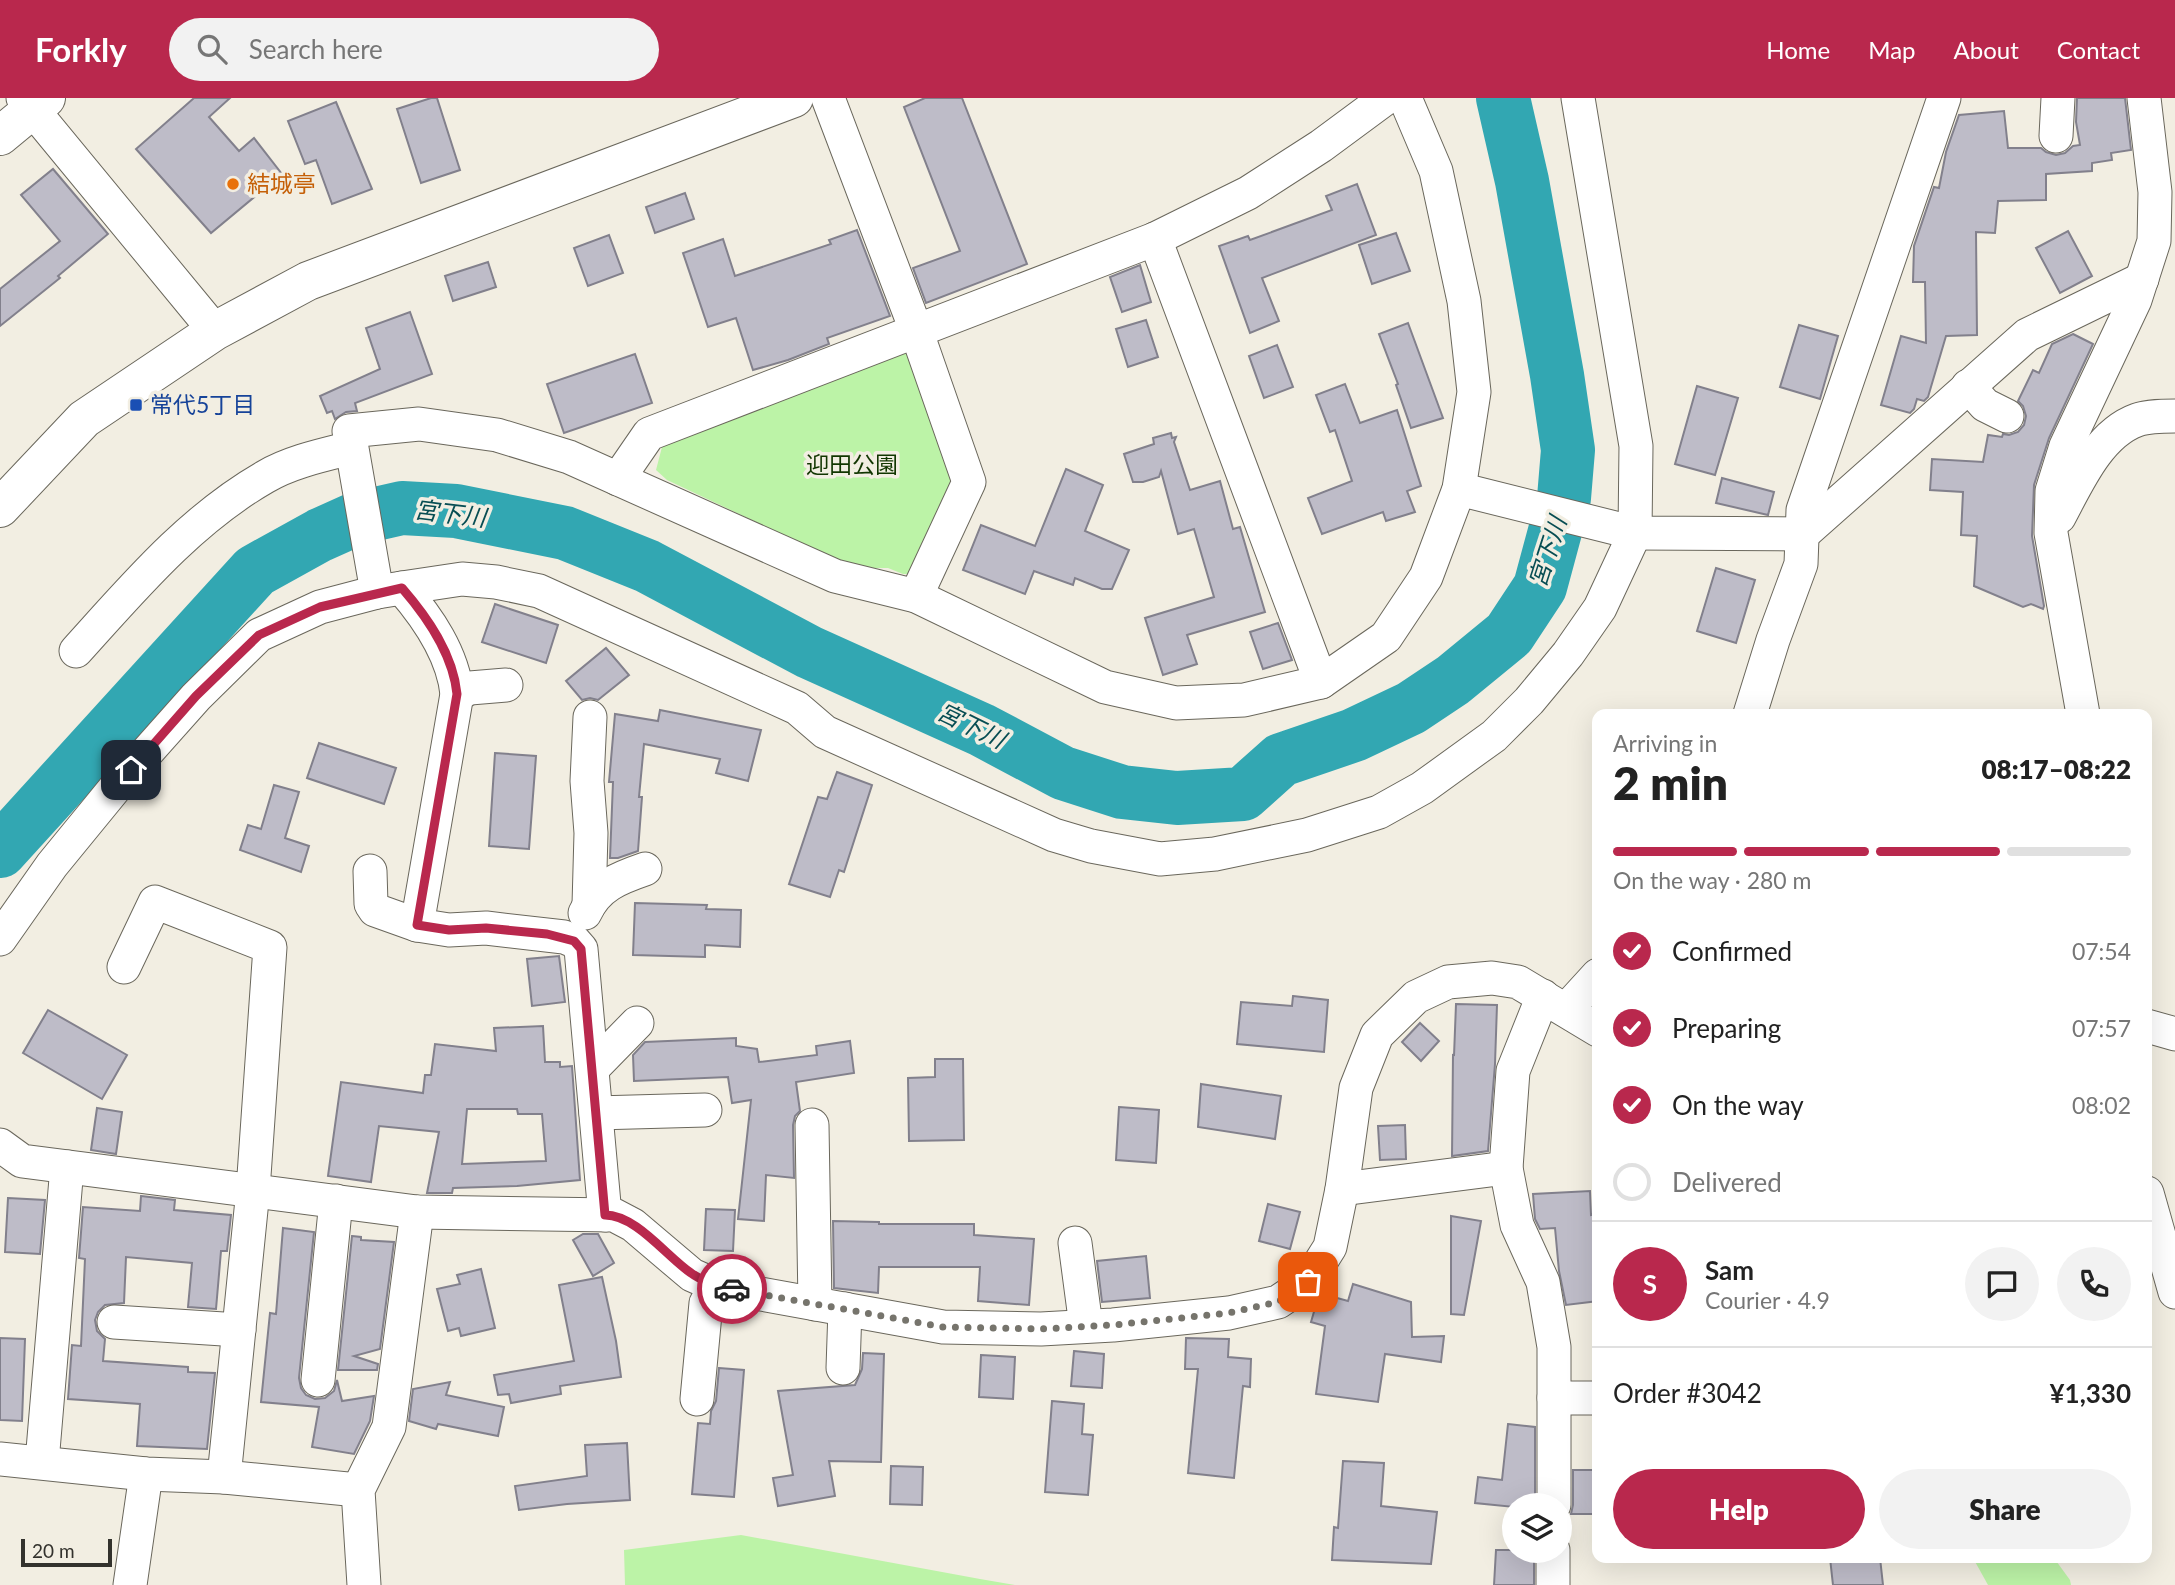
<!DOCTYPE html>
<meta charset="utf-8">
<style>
body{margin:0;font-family:Lato,"Noto Sans JP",sans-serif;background:#f2f2f2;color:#222;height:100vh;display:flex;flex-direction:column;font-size:26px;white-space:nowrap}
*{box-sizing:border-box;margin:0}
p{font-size:23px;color:#767676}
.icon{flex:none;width:38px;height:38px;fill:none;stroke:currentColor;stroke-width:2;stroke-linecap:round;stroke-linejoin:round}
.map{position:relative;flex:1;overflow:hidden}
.details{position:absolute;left:1592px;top:611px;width:560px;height:854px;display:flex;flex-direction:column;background:#fff;border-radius:14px;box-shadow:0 7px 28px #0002}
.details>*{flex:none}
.buttons{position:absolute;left:1502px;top:1395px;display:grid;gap:14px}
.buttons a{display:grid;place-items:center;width:70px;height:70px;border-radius:50%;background:#fff;box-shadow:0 7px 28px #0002;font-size:35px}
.scale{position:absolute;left:21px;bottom:18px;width:91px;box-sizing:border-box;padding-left:7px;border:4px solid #33322d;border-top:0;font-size:19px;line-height:24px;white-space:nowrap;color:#33322d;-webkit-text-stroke:5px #f2eee2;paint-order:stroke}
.pin{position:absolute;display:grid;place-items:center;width:60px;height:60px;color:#fff;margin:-30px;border-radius:14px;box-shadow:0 4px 10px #0006}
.courier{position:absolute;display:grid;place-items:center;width:70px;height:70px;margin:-35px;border:5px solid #b9284d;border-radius:50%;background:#fff;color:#222;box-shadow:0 2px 9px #0007}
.headline em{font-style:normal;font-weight:800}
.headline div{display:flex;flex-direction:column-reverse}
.headline{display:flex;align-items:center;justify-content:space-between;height:119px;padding:0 21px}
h1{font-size:46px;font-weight:800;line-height:52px}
.bar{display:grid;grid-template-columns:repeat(4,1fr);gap:10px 7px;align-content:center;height:84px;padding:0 21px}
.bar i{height:9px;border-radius:5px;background:#e0e0e0}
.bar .selected{background:#b9284d}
.bar p{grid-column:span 4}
.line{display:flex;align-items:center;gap:18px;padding:0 21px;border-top:2px solid #e0e0e0}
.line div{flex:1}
.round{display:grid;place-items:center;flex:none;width:74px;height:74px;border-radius:37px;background:#f2f2f2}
ol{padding:0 21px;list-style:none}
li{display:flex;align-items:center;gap:21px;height:77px}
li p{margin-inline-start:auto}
li .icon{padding:7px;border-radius:50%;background:#b9284d;color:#fff;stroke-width:4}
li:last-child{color:#767676}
li i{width:38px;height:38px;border:4px solid #e0e0e0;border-radius:50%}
.cta{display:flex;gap:14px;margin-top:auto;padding:14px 21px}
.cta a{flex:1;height:80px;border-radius:42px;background:#b9284d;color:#fff;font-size:28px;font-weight:800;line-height:80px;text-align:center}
.cta a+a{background:#f2f2f2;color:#222}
header{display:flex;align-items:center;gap:42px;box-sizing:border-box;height:98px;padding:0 35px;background:#b9284d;color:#fff}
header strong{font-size:33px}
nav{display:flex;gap:38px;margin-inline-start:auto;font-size:24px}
.search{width:490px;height:63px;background:#f2f2f2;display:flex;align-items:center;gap:18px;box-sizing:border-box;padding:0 24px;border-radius:38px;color:#767676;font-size:26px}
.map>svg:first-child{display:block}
.green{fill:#bcf3a7}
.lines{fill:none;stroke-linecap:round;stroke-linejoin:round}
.river{stroke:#32a7b2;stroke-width:54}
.building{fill:#bebcc8;stroke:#82808c;stroke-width:2;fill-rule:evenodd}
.street-casing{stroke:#6a675c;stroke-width:35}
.secondary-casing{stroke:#6a675c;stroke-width:40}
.street{stroke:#fff;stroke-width:33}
.secondary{stroke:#fff;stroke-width:38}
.done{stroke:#76746c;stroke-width:7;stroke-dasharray:0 12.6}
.route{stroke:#b9284d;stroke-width:9}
.food-dot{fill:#e8710a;stroke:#f2eee2;stroke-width:2.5}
.transit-dot{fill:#1a4fb4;stroke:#f2eee2;stroke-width:2.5}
.labels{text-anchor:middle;stroke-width:7;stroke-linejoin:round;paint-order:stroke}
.food-label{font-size:23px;fill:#c56008;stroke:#f2eee2;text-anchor:start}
.transit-label{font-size:23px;fill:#164399;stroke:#f2eee2;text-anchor:start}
.park-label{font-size:23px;fill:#113600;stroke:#f2eee2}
.water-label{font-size:24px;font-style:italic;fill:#074d53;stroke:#f2eee2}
</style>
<header>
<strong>Forkly</strong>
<div class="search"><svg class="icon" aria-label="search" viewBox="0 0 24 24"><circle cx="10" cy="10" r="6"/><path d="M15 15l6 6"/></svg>Search here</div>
<nav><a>Home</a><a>Map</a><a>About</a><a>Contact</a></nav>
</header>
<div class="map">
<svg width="2175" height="1487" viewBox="0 0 2175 1487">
<rect width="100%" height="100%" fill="#f2eee2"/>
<!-- green -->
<g class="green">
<path d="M896,250l13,5 47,125 -45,96h-8l-15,-6h-15l-32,-6 -174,-82 -11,-10 6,-23z"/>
<path d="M741,1437l239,44 35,6h-390l-1,-35z"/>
<path d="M1973,1460h81l16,22 1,5h-83z"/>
</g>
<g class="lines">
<!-- river -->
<path class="river" d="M0,753l255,-280 65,-36 38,-17 44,-10 54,3 109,22 82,33 162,86 173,78 81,43 59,19 55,6 66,-4 38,-34 73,-25 57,-27 42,-28 56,-46 31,-47 24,-89 4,-48 -11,-75 -35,-194 -19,-83"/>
</g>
<!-- building -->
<g class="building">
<path d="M194,0h36l-21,19 30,34 15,-13 28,36 -71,59 -75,-84z"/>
<path d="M431,0h6l23,72 -39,13 -24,-74z"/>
<path d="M925,0h37l65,166 -101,39 -13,-35 47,-17 -56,-144z"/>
<path d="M2077,0h48l6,52 -20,3 1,7 -20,3v8l-46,3v26l-48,1 -3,32 -19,-1 1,103 -31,1 -18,61 -4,4 -7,-2 -3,10 -4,4 -29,-8 20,-69 25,7 -1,-61h-12l1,-36 20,-59 5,1 7,-36 13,-37 45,-4 4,37h33l5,4 10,3 9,-2 8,-7 7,-1 -4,-23z"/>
<path d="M336,4l36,87 -40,15 -16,-44 -11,4 -17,-43z"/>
<path d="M53,71l55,65 -50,42 2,2 -60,48v-37l60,-48 -39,-46z"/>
<path d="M1357,86l19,51 -114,43 17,43 -29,12 -31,-87 29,-10 2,4 82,-30 -6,-14z"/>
<path d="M685,95l9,26 -39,14 -9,-26z"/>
<path d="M857,132l33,86 -63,22 2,6 -41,16 -35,10 -17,-52 -28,9 -25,-74 40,-14 12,37 96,-32 -2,-4z"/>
<path d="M2068,133l24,45 -32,17 -24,-45z"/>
<path d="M1396,135l14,38 -38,13 -13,-39z"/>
<path d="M609,137l14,38 -35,13 -14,-38z"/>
<path d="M488,164l8,25 -43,14 -8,-25z"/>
<path d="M1140,167l11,37 -29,10 -12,-35z"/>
<path d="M410,214l22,62 -77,29 2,8 -11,1 -11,7 -3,-8 -5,2 -7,-17 60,-27 -14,-41z"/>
<path d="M1146,222l12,37 -30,10 -12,-38z"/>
<path d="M1408,225l35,95 -32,10 -15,-43 2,-1 -19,-50z"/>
<path d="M1799,227l39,11 -18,63 -40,-12z"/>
<path d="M2073,236l20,10 -44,94 -15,47 -2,51 12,70 -1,3 -12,-5 -8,3 -49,-21 3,-50 -16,-1 2,-43 -33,-2 2,-31 51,3 5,-27 14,2 1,-3 6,1 9,-3 6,-7 2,-9 -3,-10 -5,-5 15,-31 6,3 13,-29z"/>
<path d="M1277,247l16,42 -29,11 -15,-42z"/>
<path d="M635,256l17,49 -88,30 -17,-49z"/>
<path d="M1345,286l15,39 37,-13 24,76 -14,5 8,21 -29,9 -3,-9 -61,22 -14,-36 44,-17 -17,-51 -5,2 -14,-37z"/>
<path d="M1697,288l41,12 -23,77 -40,-11z"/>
<path d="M1171,335l1,5 4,-1 -2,5 16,48 30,-9 13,48 7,-2 25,85 -78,23 10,29 -34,11 -18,-57 69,-21 -20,-68 -16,5 -17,-63 -2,6 -16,5h-10l-9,-28 30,-10 -1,-6z"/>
<path d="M1066,371l37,16 -18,46 44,19 -17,39h-10l-27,-11 -2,7 -39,-14 -9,23 -62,-24 18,-45 54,21z"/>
<path d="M1722,380l52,14 -6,23 -52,-12z"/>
<path d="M1716,470l39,12 -19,63 -39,-12z"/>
<path d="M495,506l63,21 -12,38 -64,-21z"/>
<path d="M1278,525l14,37 -29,9 -13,-37z"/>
<path d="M606,550l23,27 -31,25 -8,-2 -8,2 -16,-19z"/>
<path d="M660,612l101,20 -13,51 -32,-8 4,-14 -76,-15 -5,53h3l-4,54 -20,7h-8l3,-76h-4l6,-68 43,7z"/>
<path d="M319,645l77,25 -12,36 -77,-26z"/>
<path d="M495,655l41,3 -7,93 -40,-3z"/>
<path d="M837,674l35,13 -28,87 -5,-2 -9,27 -41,-13 29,-87 9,2z"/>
<path d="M274,687l25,7 -14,46 24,8 -8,26 -61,-22 8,-25 13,4z"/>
<path d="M635,805l72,2 -1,4 35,1 -1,37 -35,-2v12l-72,-2z"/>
<path d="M559,858l6,46 -33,4 -5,-47z"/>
<path d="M1293,898l35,4 -4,52 -87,-8 4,-42 51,4z"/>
<path d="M1456,906l41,1 -2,59 -7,87 -36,5 1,-102 1,2z"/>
<path d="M48,912l79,45 -25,44 -79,-46z"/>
<path d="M1420,925l19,18 -18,20 -19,-19z"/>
<path d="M543,928l2,36h15v5l12,-1 8,114 -63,6 -64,2 -1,5h-25l12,-61 -60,-6 -8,56 -43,-6 13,-94 82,11 2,-18h6l4,-31 61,7 -2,-23zM467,1011h50l1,5h24l4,47 -84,3z"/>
<path d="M736,940v8l21,3 2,13 58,-7 -1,-9 34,-5 4,32 -58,9 4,29 -5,5 -2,9 1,53 -28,-3 -2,46 -26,-2 13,-119 -19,3 -4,-26 -94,4 -1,-26 12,-13z"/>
<path d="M935,961h28l1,81 -55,1 -1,-63 27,-1z"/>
<path d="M1201,986l80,12 -6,43 -77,-12z"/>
<path d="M1119,1009l40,3 -3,53 -40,-3z"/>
<path d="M97,1010l25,4 -6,42 -25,-4z"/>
<path d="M1405,1027l1,34 -26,1 -2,-34z"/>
<path d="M1590,1093l1,24 7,-1v87l-32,4 -7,-34 -4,-43 -15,1 -5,-10 -2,-25z"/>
<path d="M141,1098l34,4 -1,10 57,5 -4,36h-6l-5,58 -28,-2 4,-44 -66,-6 -2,46 -19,2 -7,7 -3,8 2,11 8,8 -2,22 85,6v5l27,1 -8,76 -70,-3 3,-42 -72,-5 4,-54 9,1 4,-87 -6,-1 4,-51 57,4z"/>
<path d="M8,1100l37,2 -5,54 -35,-2z"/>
<path d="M1268,1106l32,8 -10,37 -31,-8z"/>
<path d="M706,1111l29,1 -2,41 -29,-1z"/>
<path d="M1451,1118l30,5 -17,94 -13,-1z"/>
<path d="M833,1123l46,1v2h95v11l60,4 -5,66 -51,-4 2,-34h-101l-1,26 -44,-5z"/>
<path d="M283,1130l31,4 -15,146 2,10 5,7 9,4 10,-1 9,-7 3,-11 5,21 32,-5 -4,25 -16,33 -42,-7 7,-40 -58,-5 9,-89 6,1z"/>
<path d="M583,1136h15l16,29 -21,13 -20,-36z"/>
<path d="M352,1138l9,1v3l33,2 -14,107 -26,7 24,8 -1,6h-39z"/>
<path d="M1146,1158l4,42 -48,4 -5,-41z"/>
<path d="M481,1171l14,59 -34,8 -2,-8 -11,3 -11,-42 23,-5 -3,-9z"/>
<path d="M602,1179l14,64 5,36 -61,9 1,8 -50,9 -2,-9 -11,1 -4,-20 80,-14 -15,-76z"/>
<path d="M1353,1186l58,18 1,35 32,-1 -3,26 -56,-8 -7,48 -62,-8 9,-68 -14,-4 7,-24 5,-4 25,7z"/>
<path d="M0,1240l25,1 -3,82 -22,-1z"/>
<path d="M1186,1240l43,1 -1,18 23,2 -1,28 -7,-1 -9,92 -46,-5 10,-104h-13z"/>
<path d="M1074,1253l30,3 -2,34 -31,-2z"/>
<path d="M863,1255l21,1 -3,108 -52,-1 6,35 -57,10 -5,-28 20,-3 -15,-84 77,-6 7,-16z"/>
<path d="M981,1257l34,2 -2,42 -34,-2z"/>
<path d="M719,1270l25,2 -10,127 -42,-3 6,-71 12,1 1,-13 5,-10z"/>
<path d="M450,1284l-4,13 58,12 -6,29 -60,-12 -2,5 -27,-8 4,-32z"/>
<path d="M1052,1303l32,3 -2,30 11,1 -5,60 -43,-3z"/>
<path d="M1508,1326l27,3v78h-21v2l-39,-4 3,-26 24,3z"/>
<path d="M627,1345l3,57 -63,4 -48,6 -4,-24 72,-10 -2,-31z"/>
<path d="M1343,1363l41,2 -3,43 56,6 -6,52 -99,-4 2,-33 4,1z"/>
<path d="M891,1368l32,1 -1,38 -32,-1z"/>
<path d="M1573,1372h25v44h-27l2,-9z"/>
<path d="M1496,1452h38v35h-40z"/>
<path d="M1830,1460h50l3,27h-50z"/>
</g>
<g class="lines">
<defs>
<g id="street">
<path d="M23,0l192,233"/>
<path d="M828,0l88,232 53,152 -53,114"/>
<path d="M2056,38l2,-38"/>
<path d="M1155,141l166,443"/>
<path d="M1968,288l17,19 22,11"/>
<path d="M618,381l31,-45 506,-195 93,-46 73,-47 65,-48"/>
<path d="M1459,391l176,44 168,1 224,-199 115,-56"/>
<path d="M2059,419c18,-33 39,-83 78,-97 11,-4 26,-4 38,-4"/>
<path d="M402,490c26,30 51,66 55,106l-40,231"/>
<path d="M377,494l-28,-161 70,-7 78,11 72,22 266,119 81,20 189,91 71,16 68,-3 77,-18 65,-45 40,-60 33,-88 15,-97 -10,-91 -28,-130 -31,-73"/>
<path d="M76,553c57,-63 114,-131 189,-174 25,-15 58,-22 86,-29"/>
<path d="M457,596l13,-6 36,-3"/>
<path d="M1750,616l23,-74 28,-76 2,-54 141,-412"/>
<path d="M2083,616l-32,-181 1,-42 14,-45 69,-146 19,-59 1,-49 -11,-94"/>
<path d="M370,773l1,33 4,6 42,15 32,5 37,-2 78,9 10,4 7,8 24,266"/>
<path d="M589,807l2,-72 -4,-52 3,-64"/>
<path d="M585,815c12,-27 34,-35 60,-44"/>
<path d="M0,841l52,-74 63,-77 81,-91 63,-62 61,-28 57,-15 25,-4 60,-9 34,3 43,9 258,117 28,24 229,103 37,11 69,13 55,-5 92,-19 72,-23 43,-24 72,-52 35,-35 39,-47 32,-46 35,-75 1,-87 -58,-348"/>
<path d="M124,869l31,-65 115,45 -17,243 -29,287"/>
<path d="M1543,898l-30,75 -7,97 11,57 26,57 11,65v158"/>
<path d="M1566,912l32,-35"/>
<path d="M2147,928l28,8"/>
<path d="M593,970l44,-45"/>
<path d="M596,1015l109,-3"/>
<path d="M812,1027l3,179"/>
<path d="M0,1047l22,16 395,51 197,3 19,10 59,50 25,11 226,41 98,2 72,-4 116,-12 49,-11 30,-20 22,-35 12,-58 14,-101 21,-53 39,-38 32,-15 44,-4 26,4 80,48"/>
<path d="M1342,1091l164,-21"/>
<path d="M2147,1095l28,99"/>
<path d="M1075,1145l11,83"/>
<path d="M114,1224l125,8"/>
<path d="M843,1270l2,-59"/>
<path d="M318,1282l18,-179"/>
<path d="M1554,1300h44"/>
<path d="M697,1301l9,-96 11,-17"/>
<path d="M0,1361l146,15 78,3 134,13"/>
<path d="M42,1364l25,-295"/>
<path d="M130,1487l16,-111"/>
<path d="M364,1487l-6,-95 31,-63 28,-215"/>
<path d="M1553,1487v-35"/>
</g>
<g id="secondary">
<path d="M0,38l46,-38"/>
<path d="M0,410l84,-89 131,-88 93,-50 486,-183"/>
</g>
</defs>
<!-- street casing -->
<use href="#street" class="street-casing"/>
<!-- secondary casing -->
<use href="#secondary" class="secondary-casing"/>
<!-- street -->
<use href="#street" class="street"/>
<!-- secondary -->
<use href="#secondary" class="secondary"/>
</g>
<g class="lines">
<!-- done -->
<path class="done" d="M732,1191l211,38 98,2 72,-4 116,-12 49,-11 30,-20"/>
<!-- route -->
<path class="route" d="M131,672l65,-74 63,-61 61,-28 82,-19c26,30 51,66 55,106l-40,231 32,5 37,-2 61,6 27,7 7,8 24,266c31,0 61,41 86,58 12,9 27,13 41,16"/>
</g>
<!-- markers -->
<circle class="food-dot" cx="233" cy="86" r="7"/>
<rect class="transit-dot" x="129" y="300" width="14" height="14" rx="3.5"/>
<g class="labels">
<!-- food labels -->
<g class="food-label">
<text x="247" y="94">結城亭</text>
</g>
<!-- transit labels -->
<g class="transit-label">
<text x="150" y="315">常代5丁目</text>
</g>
<!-- park labels -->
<g class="park-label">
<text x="852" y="375">迎田公園</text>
</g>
<!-- water labels -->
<g class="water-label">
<text transform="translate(450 416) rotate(7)" y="8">宮下川</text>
<text transform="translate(1548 454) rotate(-72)" y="8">宮下川</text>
<text transform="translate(971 628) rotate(26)" y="8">宮下川</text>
</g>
</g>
</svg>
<div class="buttons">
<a><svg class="icon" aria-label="layers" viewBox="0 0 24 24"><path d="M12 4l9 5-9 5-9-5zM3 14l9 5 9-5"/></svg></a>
</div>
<div class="scale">20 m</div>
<div class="pin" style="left:1308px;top:1184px;background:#ea580c"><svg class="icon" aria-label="bag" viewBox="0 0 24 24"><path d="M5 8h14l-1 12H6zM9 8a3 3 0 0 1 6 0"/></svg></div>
<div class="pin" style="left:131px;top:672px;background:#1f2937"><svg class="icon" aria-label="home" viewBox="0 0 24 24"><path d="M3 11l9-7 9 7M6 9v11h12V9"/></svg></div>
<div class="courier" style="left:732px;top:1191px"><svg class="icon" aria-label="car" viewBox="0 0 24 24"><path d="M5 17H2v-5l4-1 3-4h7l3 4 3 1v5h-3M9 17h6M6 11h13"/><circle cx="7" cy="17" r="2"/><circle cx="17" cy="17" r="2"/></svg></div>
<section class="details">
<div class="headline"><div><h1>2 min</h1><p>Arriving in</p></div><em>08:17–08:22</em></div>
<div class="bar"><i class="selected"></i><i class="selected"></i><i class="selected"></i><i></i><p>On the way · 280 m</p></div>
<ol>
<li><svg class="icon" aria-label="check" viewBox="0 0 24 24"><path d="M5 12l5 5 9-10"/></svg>Confirmed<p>07:54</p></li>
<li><svg class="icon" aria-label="check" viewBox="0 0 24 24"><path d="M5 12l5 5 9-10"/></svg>Preparing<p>07:57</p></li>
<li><svg class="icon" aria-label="check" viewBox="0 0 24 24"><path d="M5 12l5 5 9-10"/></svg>On the way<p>08:02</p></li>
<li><i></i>Delivered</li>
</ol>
<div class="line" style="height:126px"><b class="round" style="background:#b9284d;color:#fff">S</b><div><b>Sam</b><p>Courier · 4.9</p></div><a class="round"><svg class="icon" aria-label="chat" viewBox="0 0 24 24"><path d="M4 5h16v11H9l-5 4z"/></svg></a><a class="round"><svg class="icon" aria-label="phone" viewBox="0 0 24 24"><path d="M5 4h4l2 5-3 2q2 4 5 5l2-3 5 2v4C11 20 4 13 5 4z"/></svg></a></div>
<div class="line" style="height:91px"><div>Order #3042</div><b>¥1,330</b></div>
<div class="cta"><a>Help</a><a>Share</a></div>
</section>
</div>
